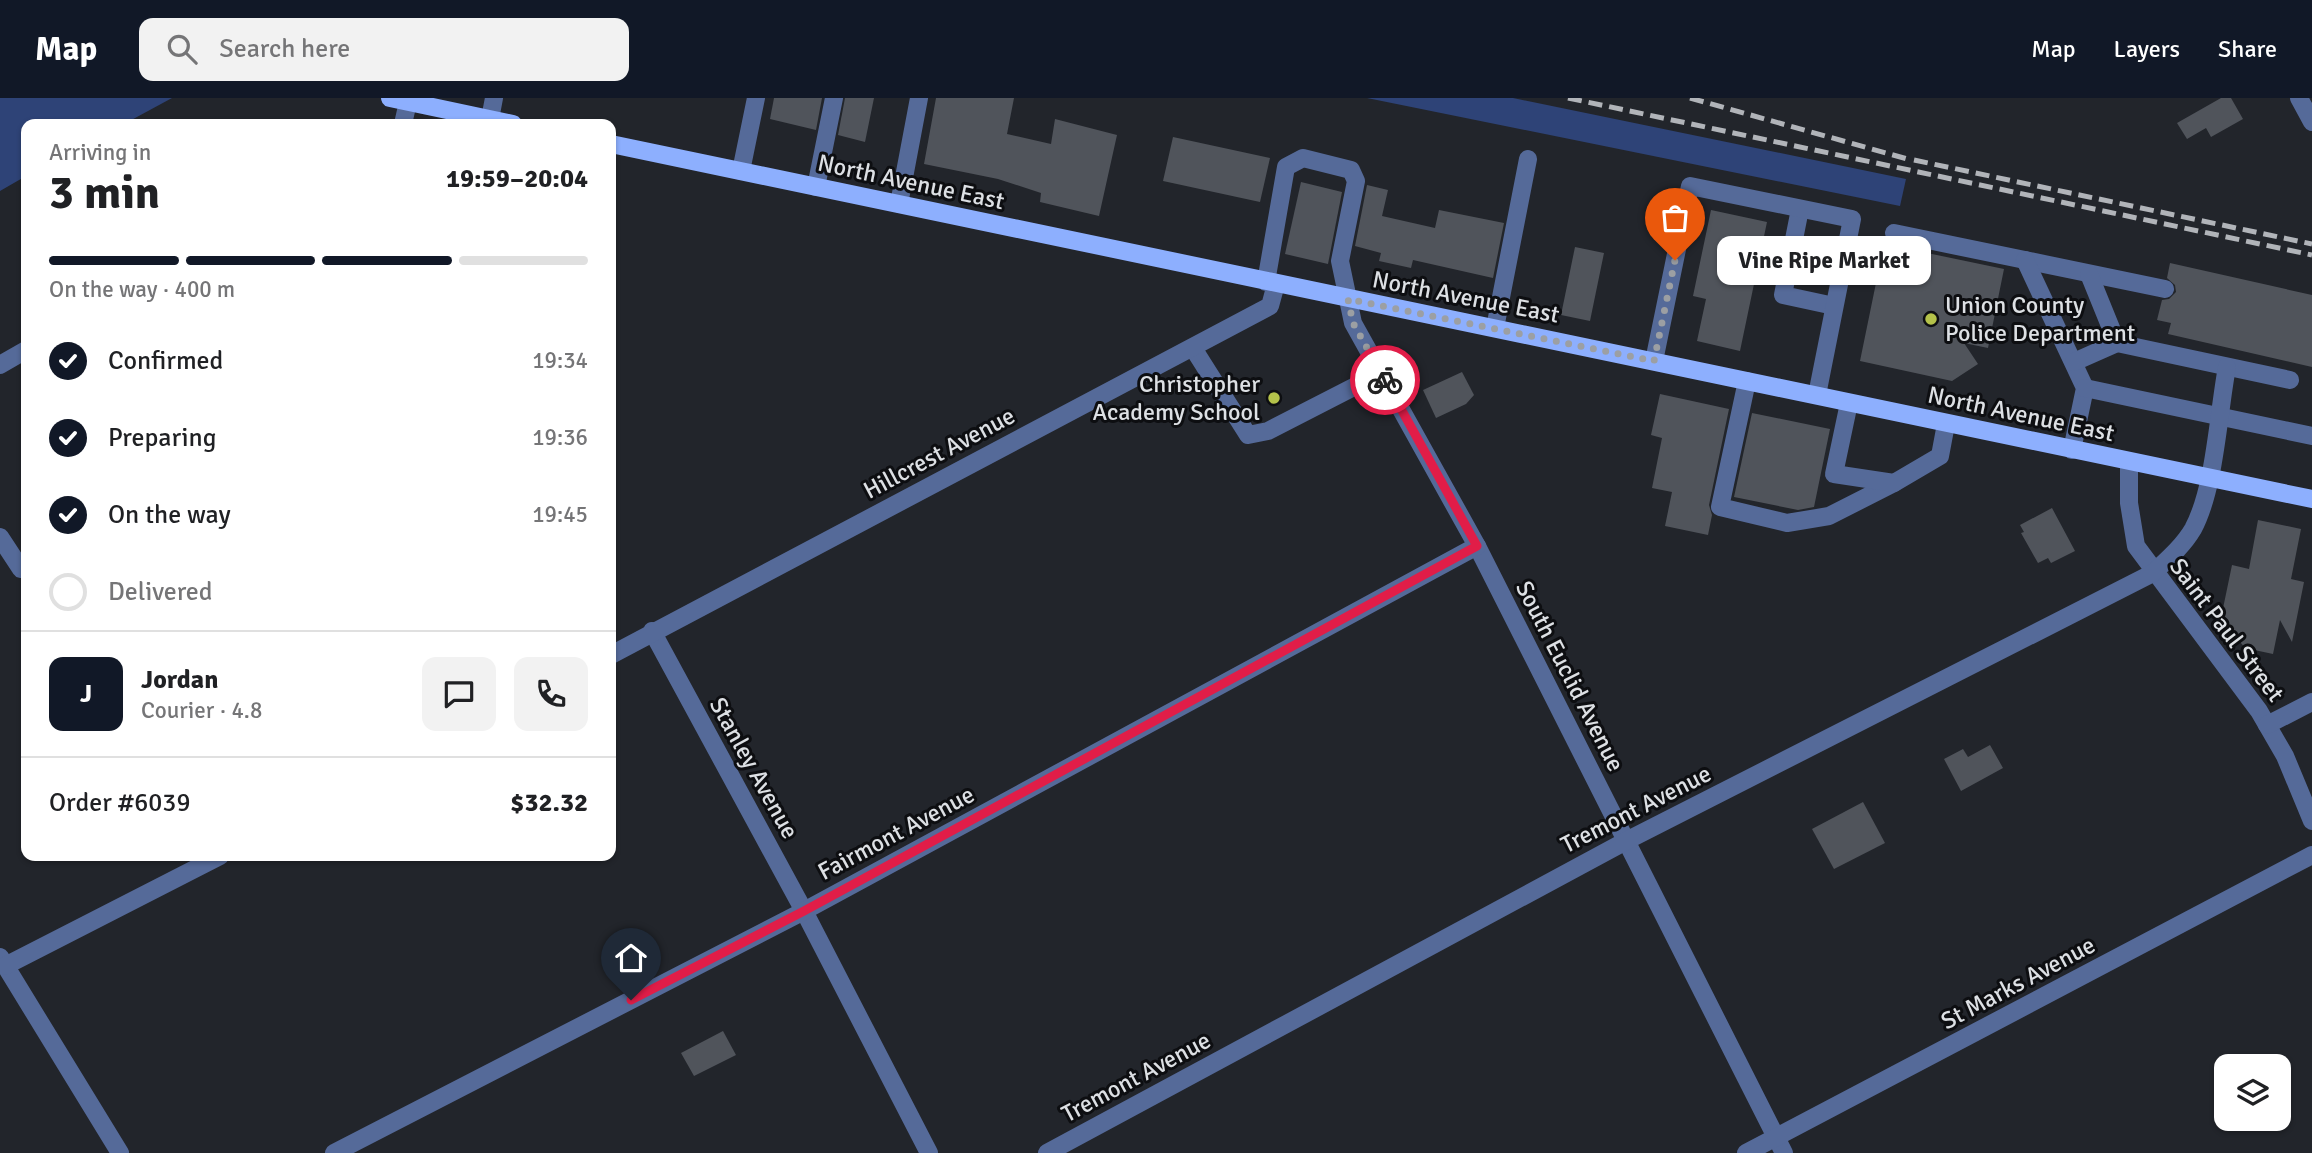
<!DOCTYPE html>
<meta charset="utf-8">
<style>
body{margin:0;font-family:Signika,sans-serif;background:#f2f2f2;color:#202124;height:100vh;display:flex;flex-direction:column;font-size:26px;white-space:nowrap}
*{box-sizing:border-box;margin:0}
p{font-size:23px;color:#757577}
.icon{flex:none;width:38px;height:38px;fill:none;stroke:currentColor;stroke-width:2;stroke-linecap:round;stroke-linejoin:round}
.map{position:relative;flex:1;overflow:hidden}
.sheet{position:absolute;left:21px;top:21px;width:595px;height:742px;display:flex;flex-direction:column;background:#fff;border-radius:14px;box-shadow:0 2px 5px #0004}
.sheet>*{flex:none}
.controls{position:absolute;left:2214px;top:956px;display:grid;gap:14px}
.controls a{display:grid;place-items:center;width:77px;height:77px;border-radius:14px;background:#fff;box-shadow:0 2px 5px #0004;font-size:35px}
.pin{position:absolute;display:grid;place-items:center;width:60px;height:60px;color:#fff;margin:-72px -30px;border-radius:50% 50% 50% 0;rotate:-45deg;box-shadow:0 0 7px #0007}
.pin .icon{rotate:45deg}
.courier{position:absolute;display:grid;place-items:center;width:70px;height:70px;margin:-35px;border:5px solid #e11d48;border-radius:50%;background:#fff;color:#222;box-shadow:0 2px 9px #0007}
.bubble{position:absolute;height:49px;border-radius:14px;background:#fff;box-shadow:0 2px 5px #0004;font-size:23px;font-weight:700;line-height:49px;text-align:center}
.headline em{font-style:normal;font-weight:700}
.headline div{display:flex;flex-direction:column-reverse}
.headline{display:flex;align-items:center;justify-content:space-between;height:119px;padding:0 28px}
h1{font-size:46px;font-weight:700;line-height:52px}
.bar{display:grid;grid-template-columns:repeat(4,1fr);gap:10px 7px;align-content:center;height:84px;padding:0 28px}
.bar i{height:9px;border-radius:5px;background:#e0e0e0}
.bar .active{background:#111827}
.bar p{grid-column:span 4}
.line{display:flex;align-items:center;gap:18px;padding:0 28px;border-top:2px solid #e0e0e0}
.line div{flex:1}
.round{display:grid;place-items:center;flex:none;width:74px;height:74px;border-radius:14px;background:#f2f2f2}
ol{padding:0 28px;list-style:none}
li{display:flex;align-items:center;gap:21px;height:77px}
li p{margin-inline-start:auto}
li .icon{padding:7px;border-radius:50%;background:#111827;color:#fff;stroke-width:4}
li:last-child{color:#757577}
li i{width:38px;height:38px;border:4px solid #e0e0e0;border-radius:50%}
header{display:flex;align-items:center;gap:42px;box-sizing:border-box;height:98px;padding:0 35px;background:#111827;color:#fff}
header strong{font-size:33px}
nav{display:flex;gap:38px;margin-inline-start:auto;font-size:24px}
.search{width:490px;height:63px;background:#f2f2f2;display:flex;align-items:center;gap:18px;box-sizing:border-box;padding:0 24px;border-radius:14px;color:#757577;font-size:26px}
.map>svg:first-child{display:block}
.green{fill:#2e4377}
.building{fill:#50545b}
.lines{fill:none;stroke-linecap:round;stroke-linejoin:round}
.minor{stroke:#556a99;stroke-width:18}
.major{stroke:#8daffe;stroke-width:18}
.rail{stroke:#b1b4b9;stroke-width:5;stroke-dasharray:14 7;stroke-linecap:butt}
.done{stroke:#9c9fa3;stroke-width:7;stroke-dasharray:0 12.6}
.route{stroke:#e11d48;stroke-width:9}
.poi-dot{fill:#b4c24a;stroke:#0d0e11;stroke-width:2.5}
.labels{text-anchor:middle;stroke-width:6;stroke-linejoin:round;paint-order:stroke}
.street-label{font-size:24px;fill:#dde0e4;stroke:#0d0e11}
.poi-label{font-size:24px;fill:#dde0e4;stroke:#0d0e11;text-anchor:start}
</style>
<header>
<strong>Map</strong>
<div class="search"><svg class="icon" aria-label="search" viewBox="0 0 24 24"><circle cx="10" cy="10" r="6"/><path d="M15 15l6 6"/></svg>Search here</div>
<nav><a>Map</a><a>Layers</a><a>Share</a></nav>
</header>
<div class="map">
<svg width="2312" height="1055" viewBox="0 0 2312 1055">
<rect width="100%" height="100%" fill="#22252b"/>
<!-- green -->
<g class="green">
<path d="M0,0h172l-48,26h-98v52l-26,15z"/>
<path d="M1367,0h146l393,81 -6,27z"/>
</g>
<!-- building -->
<g class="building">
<path d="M774,0h48l-6,32 -46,-11z"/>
<path d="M845,0h29l-9,44 -27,-7z"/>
<path d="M936,0h78l-7,36 44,10 4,-25 62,16 -18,81 -59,-14 1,-9 -43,-14 -74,-15z"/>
<path d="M2221,0h10l12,21 -32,18 -5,-9 -19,11 -10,-16z"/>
<path d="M1173,39l97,21 -10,44 -97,-21z"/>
<path d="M1301,84l41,10 -14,72 -43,-10z"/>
<path d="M1367,87l21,5 -6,26 53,12 4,-18 65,13 -11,55 -80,-18 -2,8 -32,-7 2,-8 -26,-7z"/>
<path d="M1711,112l56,12 -27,129 -43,-10 9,-42 -13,-3z"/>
<path d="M1884,146l120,25 -16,79 -24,-5 14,21 -26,17 -92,-20z"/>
<path d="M1575,149l29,6 -14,68 -29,-6z"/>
<path d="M2170,165l142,32v72l-144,-33 3,-11 -14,-3 5,-20 7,-1 7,-7 -1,-7 -8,-7z"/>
<path d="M1462,274l12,23 -8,9 -30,14 -13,-28z"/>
<path d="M1660,296l69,15 -20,96 3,10 -4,20 -43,-9 7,-34 -20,-4 10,-50 -11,-3z"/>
<path d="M1752,315l78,16 -16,78 -16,3 -64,-13z"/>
<path d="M2052,410l23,43 -24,12 -3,-5 -10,5 -17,-30 3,-1 -4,-7z"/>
<path d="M2258,422l43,9 -10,50 13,3 -12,60 -12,-22 -7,34 -28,-6 -24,-30 11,-53 17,4z"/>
<path d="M1990,647l13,23 -42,23 -17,-32 19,-10 5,8z"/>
<path d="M1863,704l22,41 -51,26 -22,-40z"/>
<path d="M723,933l13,24 -42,21 -13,-23z"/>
</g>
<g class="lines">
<!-- minor -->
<g class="minor">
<path d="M2299,0l13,24"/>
<path d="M490,21l4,-21"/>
<path d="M403,26l5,-22"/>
<path d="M741,73l15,-73"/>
<path d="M816,89l18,-89"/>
<path d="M899,106l20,-106"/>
<path d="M1800,111l-17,86 51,11"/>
<path d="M1894,135l271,56"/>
<path d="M2025,162l60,128 -13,62"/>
<path d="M1266,184l20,-115 17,-9 48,12 5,11 -16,80 13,62 124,223 307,607"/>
<path d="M1495,230l33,-169"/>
<path d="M2117,245l173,37"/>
<path d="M1193,250l55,87 20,-4 113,-58"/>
<path d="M1654,263l36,-175 162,33 -35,176"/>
<path d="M2074,264l43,-19 -28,-69"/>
<path d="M0,267l26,-15"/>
<path d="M1747,283l-27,126 67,16 42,-7 65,-33"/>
<path d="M2085,290l227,48"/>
<path d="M1849,305l-15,71 60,9 46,-27 6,-32"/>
<path d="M2129,364v41l7,43 123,165 26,45 27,65"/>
<path d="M0,439l21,32"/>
<path d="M652,533l152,280 125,242"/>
<path d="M611,557l659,-349 6,-22"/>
<path d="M2267,627l45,-23"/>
<path d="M0,859l120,196"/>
<path d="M5,868l215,-110"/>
<path d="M334,1055l470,-242 673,-365"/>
<path d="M1047,1055l579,-312 527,-268c15,-14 30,-27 40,-44 22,-41 25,-114 34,-162"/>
<path d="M1746,1055l566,-298"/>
</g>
<!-- major -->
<g class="major">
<path d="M390,0l123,26"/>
<path d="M611,46l1701,355"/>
</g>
<!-- rail -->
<g class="rail">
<path d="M1568,0l744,157"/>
<path d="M1690,0l221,62"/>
<path d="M1914,62l398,84"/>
</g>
</g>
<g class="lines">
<!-- done -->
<path class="done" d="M1385,282l-32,-57 -5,-24 306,62 21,-101"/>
<!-- route -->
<path class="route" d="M631,902l173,-89 673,-365 -92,-166"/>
</g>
<!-- markers -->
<g class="poi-dot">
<circle cx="1931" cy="221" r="7"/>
<circle cx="1274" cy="300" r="7"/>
</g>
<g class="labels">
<!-- street labels -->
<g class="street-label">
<text transform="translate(911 84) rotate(12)" y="8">North Avenue East</text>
<text transform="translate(1466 199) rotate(11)" y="8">North Avenue East</text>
<text transform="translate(2021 316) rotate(12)" y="8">North Avenue East</text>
<text transform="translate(939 355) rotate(-28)" y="8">Hillcrest Avenue</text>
<text transform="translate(2227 532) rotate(53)" y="8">Saint Paul Street</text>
<text transform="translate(1570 578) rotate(63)" y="8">South Euclid Avenue</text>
<text transform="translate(754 670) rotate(61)" y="8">Stanley Avenue</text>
<text transform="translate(1636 711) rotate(-27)" y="8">Tremont Avenue</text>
<text transform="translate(896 735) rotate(-28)" y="8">Fairmont Avenue</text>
<text transform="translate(2018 885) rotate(-28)" y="8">St Marks Avenue</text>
<text transform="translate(1136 979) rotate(-28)" y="8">Tremont Avenue</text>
</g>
<!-- poi labels -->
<g class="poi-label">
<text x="1945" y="215">Union County<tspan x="1945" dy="28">Police Department</tspan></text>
<text x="1260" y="294" text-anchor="end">Christopher<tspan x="1260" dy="28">Academy School</tspan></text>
</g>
</g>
</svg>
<div class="controls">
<a><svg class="icon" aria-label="layers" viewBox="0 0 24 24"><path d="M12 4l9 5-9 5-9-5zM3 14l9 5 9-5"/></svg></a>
</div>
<div class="pin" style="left:1675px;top:162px;background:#ea580c"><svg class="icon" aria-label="bag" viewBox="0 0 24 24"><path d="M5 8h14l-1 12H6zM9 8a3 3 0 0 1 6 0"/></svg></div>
<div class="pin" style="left:631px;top:902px;background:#1f2937"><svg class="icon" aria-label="home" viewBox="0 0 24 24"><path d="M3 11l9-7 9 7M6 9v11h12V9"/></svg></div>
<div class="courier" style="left:1385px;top:282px"><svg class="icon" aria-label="bike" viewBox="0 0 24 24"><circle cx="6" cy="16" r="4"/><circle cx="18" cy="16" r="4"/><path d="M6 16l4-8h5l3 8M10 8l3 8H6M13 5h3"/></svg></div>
<div class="bubble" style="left:1717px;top:138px;width:214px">Vine Ripe Market</div>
<section class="sheet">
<div class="headline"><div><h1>3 min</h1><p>Arriving in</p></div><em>19:59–20:04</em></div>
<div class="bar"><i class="active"></i><i class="active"></i><i class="active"></i><i></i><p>On the way · 400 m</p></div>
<ol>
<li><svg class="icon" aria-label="check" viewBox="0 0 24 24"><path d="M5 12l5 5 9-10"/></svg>Confirmed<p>19:34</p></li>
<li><svg class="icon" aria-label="check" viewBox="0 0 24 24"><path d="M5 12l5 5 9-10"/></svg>Preparing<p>19:36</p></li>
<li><svg class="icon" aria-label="check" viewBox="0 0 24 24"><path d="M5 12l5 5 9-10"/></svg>On the way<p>19:45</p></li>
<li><i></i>Delivered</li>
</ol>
<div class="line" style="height:126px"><b class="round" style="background:#111827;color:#fff">J</b><div><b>Jordan</b><p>Courier · 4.8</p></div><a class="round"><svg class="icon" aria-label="chat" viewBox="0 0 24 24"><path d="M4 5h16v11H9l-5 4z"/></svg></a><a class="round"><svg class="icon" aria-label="phone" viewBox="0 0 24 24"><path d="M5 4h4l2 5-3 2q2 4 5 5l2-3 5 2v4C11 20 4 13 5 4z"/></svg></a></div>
<div class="line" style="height:91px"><div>Order #6039</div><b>$32.32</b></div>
</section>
</div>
